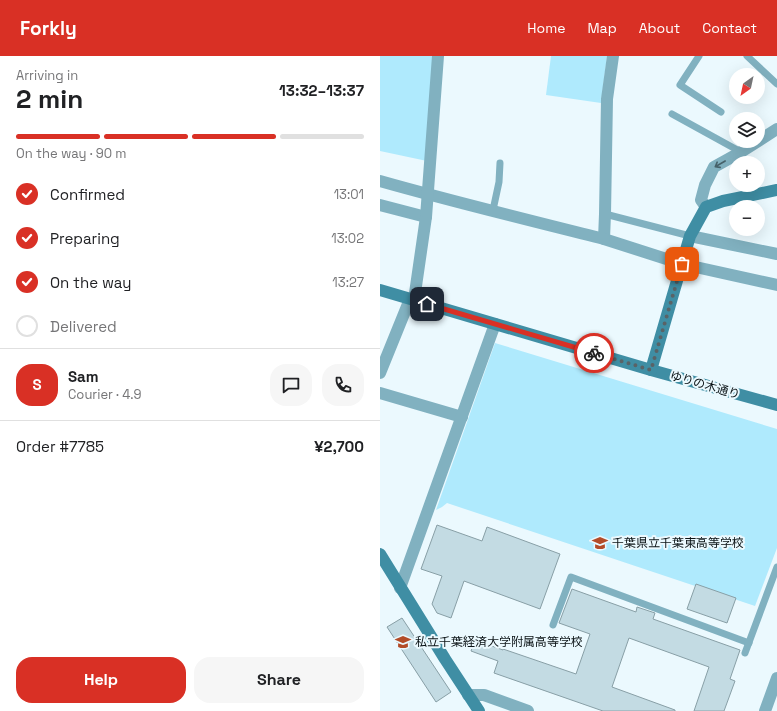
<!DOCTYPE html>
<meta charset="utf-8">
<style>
body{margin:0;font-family:"Space Grotesk","Noto Sans JP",sans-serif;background:#f6f6f6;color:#202124;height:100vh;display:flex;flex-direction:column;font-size:15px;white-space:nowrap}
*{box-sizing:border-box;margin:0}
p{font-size:13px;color:#757577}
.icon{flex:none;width:22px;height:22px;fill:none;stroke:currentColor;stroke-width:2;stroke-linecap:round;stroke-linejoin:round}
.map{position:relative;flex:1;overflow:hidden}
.sheet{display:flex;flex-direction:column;background:#fff;width:380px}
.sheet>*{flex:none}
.needle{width:26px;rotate:213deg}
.controls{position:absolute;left:349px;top:12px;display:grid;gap:8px}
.controls a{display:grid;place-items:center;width:36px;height:36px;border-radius:50%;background:#fff;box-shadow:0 4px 16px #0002;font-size:20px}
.pin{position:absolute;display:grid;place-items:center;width:34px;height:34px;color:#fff;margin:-17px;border-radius:8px;box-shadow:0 2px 6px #0006}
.courier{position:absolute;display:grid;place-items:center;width:40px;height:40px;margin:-20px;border:3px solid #d93025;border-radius:50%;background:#fff;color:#222;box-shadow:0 1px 5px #0007}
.headline em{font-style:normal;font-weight:600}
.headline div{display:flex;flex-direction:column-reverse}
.headline{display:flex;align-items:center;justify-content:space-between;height:68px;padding:0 16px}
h1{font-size:26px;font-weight:600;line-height:30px}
.bar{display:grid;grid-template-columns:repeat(4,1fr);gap:6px 4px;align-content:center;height:48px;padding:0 16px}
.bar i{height:5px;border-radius:3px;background:#e0e0e0}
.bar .active{background:#d93025}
.bar p{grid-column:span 4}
.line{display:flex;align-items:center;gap:10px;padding:0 16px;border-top:1px solid #e0e0e0}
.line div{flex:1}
.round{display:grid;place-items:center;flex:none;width:42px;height:42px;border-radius:16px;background:#f6f6f6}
ol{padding:0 16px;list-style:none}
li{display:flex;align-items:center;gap:12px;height:44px}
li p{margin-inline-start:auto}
li .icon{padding:4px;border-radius:50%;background:#d93025;color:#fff;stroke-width:4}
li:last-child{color:#757577}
li i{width:22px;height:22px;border:2px solid #e0e0e0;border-radius:50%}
.action{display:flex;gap:8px;margin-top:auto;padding:8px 16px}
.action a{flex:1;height:46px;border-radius:16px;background:#d93025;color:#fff;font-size:16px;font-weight:600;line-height:46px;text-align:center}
.action a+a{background:#f6f6f6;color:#202124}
header{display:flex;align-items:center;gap:24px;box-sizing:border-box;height:56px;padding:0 20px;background:#d93025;color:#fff}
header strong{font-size:19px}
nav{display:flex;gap:22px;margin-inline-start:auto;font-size:14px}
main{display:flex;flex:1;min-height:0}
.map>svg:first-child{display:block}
.green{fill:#afeafd}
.building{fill:#c3dbe3;stroke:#889fa6}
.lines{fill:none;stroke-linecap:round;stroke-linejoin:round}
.lane{stroke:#81b1c0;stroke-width:7}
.street{stroke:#81b1c0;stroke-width:12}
.secondary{stroke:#3f8ea4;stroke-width:12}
.oneway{stroke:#46626a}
.done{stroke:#596367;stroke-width:4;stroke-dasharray:0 7.2}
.route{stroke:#d93025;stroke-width:5}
.labels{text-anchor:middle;stroke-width:4;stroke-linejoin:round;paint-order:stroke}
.street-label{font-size:12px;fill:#0a1215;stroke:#ebf9fe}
.poi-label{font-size:12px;fill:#0a1215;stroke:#ebf9fe;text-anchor:start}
</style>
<header>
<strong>Forkly</strong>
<nav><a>Home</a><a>Map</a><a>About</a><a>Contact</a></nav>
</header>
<main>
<section class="sheet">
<div class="headline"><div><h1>2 min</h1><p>Arriving in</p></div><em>13:32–13:37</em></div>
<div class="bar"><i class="active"></i><i class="active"></i><i class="active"></i><i></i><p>On the way · 90 m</p></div>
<ol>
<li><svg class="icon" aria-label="check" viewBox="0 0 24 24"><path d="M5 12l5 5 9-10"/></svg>Confirmed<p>13:01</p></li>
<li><svg class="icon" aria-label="check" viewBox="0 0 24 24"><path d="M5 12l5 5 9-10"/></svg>Preparing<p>13:02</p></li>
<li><svg class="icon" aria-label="check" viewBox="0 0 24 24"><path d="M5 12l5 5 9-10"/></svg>On the way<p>13:27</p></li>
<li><i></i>Delivered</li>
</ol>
<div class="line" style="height:72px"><b class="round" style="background:#d93025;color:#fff">S</b><div><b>Sam</b><p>Courier · 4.9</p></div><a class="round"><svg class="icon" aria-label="chat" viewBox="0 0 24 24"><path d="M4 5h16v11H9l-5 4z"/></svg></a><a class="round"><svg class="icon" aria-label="phone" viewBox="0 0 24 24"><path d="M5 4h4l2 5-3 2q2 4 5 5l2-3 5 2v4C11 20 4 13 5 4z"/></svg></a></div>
<div class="line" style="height:52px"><div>Order #7785</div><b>¥2,700</b></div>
<div class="action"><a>Help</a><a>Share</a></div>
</section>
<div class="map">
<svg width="397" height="655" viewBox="0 0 397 655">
<rect width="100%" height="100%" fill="#ebf9fe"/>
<!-- green -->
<g class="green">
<path d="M0,0h54l-7,105 -47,-10z"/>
<path d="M171,0h56l-6,47 -55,-8z"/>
<path d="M115,287l282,86v119l-22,58 -308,-103 -5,4 -6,3z"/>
</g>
<!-- building -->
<g class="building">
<path d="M57,469l45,16 5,-14 73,27 -20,55 -76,-28 -13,37 -14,-5 -5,-9 10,-28 -21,-7z"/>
<path d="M316,528l40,14 -9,25 -40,-14z"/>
<path d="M192,533l64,23 1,-5 18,6 -2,6 87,31 -10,29 5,2 -11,30h-30l15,-44 -80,-29 -17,49 63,23v1h-72l-109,-38 4,-12 -27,-10 4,-11 28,10v-1l73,25 14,-40 -31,-11z"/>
<path d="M22,562l49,74 -15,10 -49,-75z"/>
</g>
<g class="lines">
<!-- lane -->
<g class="lane">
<path d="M319,0l-19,29 41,27"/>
<path d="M367,0l30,28"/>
<path d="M292,58l69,38"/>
<path d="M113,154l6,-28 1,-19"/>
<path d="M225,158l85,22"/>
<path d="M173,569l18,-48 178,66"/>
<path d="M365,597l32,-86"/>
</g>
<!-- street -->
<g class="street">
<path d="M233,0l-6,43 -2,115 -1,25 78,25 95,21"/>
<path d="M0,125c74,21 149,39 224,58"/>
<path d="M0,149l46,12"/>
<path d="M326,151l-5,-7 4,-15 9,-18 27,-15 36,-23"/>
<path d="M310,180l87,18"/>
<path d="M34,244l12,-83 12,-161"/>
<path d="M0,317l30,-74"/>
<path d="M0,337l82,24"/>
<path d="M20,532l95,-264"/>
<path d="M88,639h16l44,16"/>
<path d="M385,655l12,-33"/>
</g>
<!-- secondary -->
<g class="secondary">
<path d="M0,234l271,80 126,35"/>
<path d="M271,314l39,-134 16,-29 17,-6 54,-11"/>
<path d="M0,498l65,105 34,52"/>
</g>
</g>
<!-- one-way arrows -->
<defs><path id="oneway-shaft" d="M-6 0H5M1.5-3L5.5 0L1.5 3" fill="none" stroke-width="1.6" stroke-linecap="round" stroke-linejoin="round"/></defs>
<use class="oneway" href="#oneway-shaft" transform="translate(340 108) rotate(150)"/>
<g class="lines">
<!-- done -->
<path class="done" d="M214,297l57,17 31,-106"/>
<!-- route -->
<path class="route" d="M47,248l167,49"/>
</g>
<!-- icons -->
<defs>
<symbol id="school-bare" viewBox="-9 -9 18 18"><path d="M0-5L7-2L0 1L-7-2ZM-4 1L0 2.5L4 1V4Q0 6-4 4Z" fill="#b34c28" stroke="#ebf9fe" stroke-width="2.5" paint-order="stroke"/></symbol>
</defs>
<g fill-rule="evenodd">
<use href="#school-bare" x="209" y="476" width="22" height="22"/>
<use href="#school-bare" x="12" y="575" width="22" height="22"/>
</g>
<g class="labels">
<!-- street labels -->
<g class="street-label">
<text transform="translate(325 329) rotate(16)" y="4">ゆりの木通り</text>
</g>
<!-- poi labels -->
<g class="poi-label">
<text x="232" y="491">千葉県立千葉東高等学校</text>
<text x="35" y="590">私立千葉経済大学附属高等学校</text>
</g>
</g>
</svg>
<div class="controls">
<a><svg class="needle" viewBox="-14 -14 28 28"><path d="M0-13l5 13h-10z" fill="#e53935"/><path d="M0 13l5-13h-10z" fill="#757577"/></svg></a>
<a><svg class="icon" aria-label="layers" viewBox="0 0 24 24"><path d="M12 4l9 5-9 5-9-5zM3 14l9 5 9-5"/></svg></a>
<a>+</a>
<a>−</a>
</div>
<div class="pin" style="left:302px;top:208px;background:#ea580c"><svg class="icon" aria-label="bag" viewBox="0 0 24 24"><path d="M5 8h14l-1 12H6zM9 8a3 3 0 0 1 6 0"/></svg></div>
<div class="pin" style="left:47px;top:248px;background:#1f2937"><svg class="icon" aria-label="home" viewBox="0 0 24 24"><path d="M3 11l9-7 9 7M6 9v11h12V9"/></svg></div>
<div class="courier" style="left:214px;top:297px"><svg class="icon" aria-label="bike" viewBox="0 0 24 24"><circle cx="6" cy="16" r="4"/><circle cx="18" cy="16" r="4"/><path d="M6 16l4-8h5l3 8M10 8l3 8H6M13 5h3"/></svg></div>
</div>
</main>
